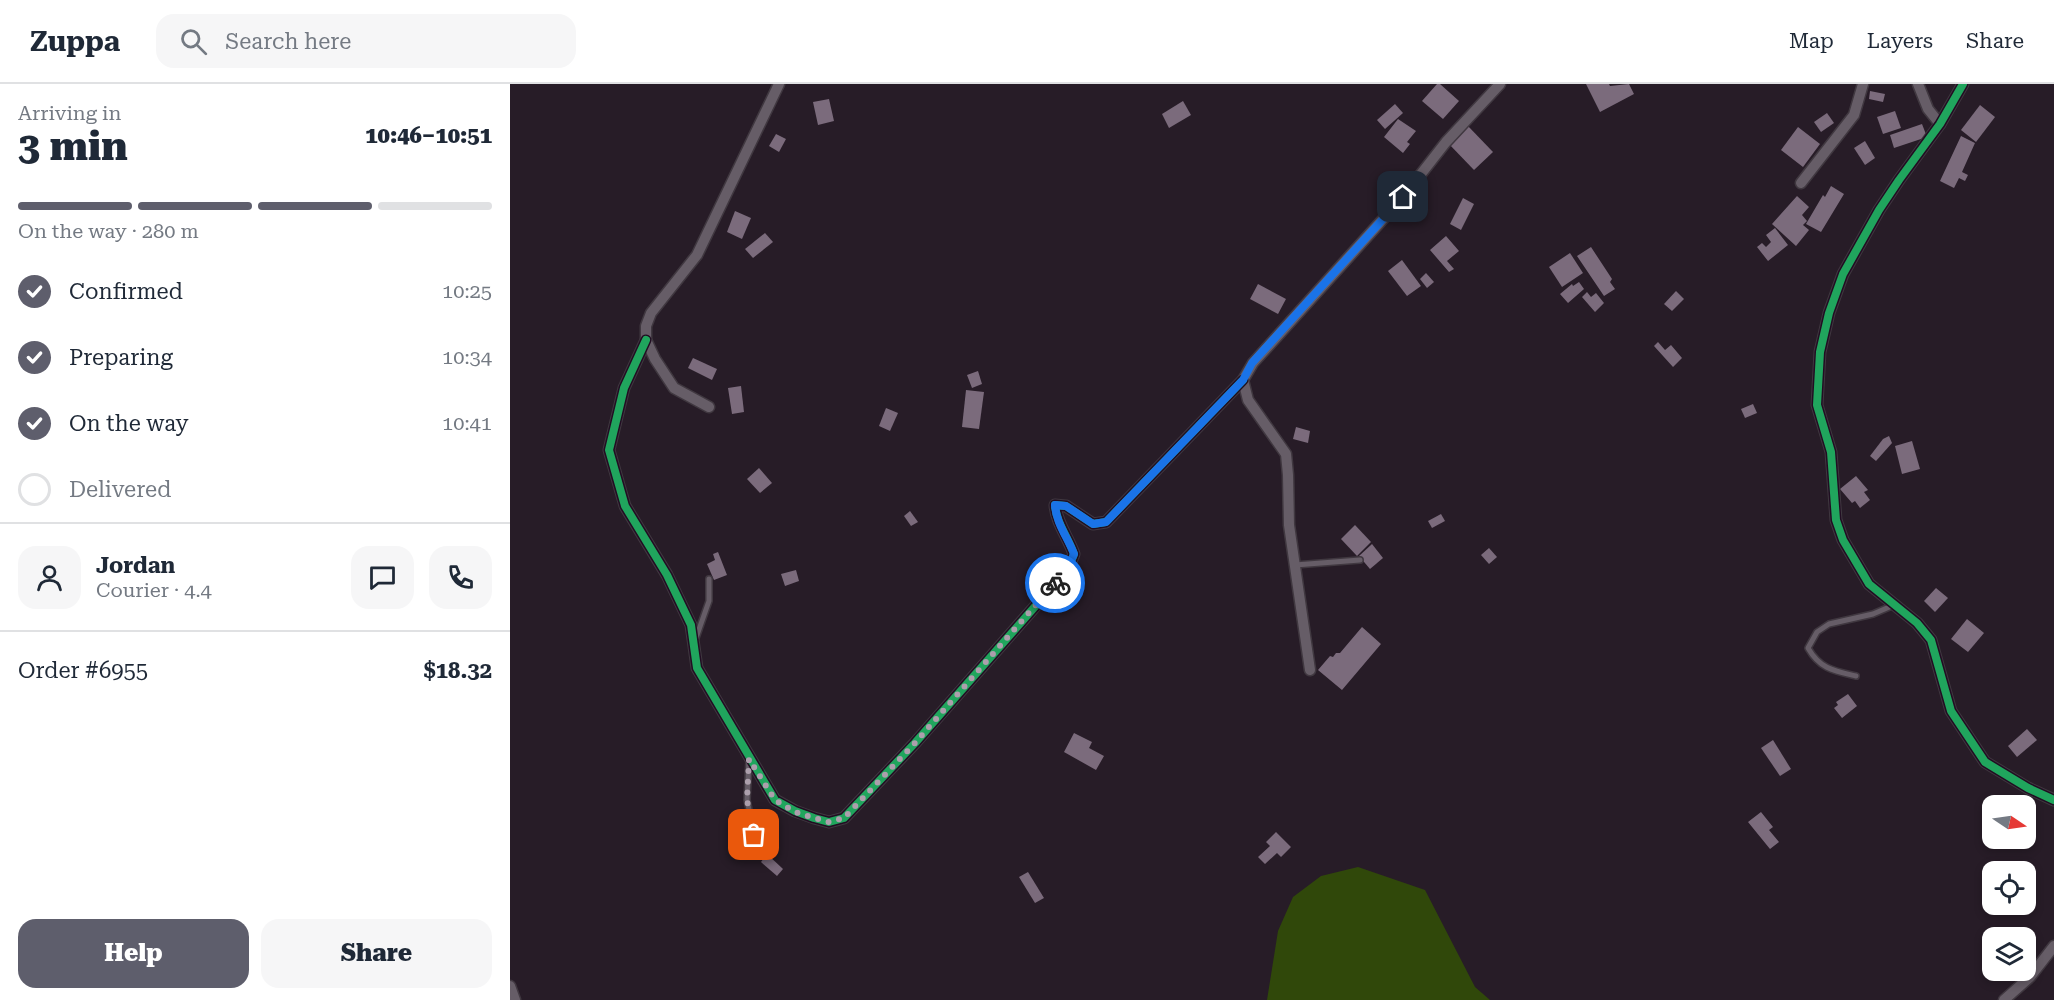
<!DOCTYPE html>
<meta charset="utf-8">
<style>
body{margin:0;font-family:"Roboto Serif",serif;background:#f6f6f7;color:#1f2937;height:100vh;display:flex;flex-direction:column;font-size:22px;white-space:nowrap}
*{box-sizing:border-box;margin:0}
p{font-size:20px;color:#747a83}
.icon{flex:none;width:33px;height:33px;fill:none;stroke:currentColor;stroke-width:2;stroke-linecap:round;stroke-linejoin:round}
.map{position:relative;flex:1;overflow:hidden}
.details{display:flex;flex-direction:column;background:#fff;width:510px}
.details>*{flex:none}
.needle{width:39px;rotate:103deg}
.tools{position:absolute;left:1472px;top:711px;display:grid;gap:12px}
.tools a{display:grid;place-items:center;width:54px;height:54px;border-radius:12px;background:#fff;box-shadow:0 3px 9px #0003;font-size:30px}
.pin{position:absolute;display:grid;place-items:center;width:51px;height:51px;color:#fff;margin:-26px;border-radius:12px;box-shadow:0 3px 9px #0006}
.courier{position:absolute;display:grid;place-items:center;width:60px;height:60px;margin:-30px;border:4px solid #1a73e8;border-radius:50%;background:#fff;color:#222;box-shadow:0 2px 8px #0007}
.summary em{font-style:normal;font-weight:800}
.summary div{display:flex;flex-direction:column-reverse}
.summary{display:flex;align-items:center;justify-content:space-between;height:102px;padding:0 18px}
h1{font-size:39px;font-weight:800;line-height:45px}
.bar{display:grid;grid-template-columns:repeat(4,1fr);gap:9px 6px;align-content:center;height:72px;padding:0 18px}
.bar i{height:8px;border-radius:4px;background:#e0e1e3}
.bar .on{background:#5e5e6c}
.bar p{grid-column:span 4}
.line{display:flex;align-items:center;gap:15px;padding:0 18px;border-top:2px solid #e0e1e3}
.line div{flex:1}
.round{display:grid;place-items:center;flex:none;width:63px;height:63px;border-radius:18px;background:#f6f6f7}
ol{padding:0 18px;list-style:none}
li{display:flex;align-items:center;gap:18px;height:66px}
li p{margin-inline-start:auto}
li .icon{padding:6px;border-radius:50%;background:#5e5e6c;color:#fff;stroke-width:4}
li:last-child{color:#747a83}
li i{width:33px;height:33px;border:3px solid #e0e1e3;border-radius:50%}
.cta{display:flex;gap:12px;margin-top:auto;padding:12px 18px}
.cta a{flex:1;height:69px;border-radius:18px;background:#5e5e6c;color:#fff;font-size:24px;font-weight:800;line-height:69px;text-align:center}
.cta a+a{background:#f6f6f7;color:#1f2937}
header{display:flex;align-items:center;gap:36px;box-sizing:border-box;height:84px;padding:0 30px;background:#fff;border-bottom:2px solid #e0e1e3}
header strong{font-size:28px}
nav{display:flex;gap:33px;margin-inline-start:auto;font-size:21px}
.search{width:420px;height:54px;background:#f6f6f7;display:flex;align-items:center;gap:15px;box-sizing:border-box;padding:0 21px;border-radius:18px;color:#747a83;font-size:22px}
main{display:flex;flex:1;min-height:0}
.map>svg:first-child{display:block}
.green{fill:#30480a}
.building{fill:#7b6b7c}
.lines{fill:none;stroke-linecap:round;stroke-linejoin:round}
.lane-casing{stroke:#403840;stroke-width:8}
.street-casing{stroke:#403840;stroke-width:13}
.lane{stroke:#665d67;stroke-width:5}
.street{stroke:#665d67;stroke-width:10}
.cycleway-casing{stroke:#210d22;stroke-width:11}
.cycleway{stroke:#20a55d;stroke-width:8}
.done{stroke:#ac9fac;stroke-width:6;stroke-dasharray:0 10.8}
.route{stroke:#1a73e8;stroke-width:8}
</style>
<header>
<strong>Zuppa</strong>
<div class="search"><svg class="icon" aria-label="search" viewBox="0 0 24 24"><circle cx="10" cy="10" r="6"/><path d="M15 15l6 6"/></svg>Search here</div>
<nav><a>Map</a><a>Layers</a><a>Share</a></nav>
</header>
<main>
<section class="details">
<div class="summary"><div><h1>3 min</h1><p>Arriving in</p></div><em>10:46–10:51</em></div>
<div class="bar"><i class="on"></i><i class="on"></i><i class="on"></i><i></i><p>On the way · 280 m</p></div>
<ol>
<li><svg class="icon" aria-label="check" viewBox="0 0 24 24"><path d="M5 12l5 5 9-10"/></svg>Confirmed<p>10:25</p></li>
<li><svg class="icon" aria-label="check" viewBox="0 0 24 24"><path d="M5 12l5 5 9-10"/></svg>Preparing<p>10:34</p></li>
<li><svg class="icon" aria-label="check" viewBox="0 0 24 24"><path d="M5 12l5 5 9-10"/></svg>On the way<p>10:41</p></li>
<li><i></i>Delivered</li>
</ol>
<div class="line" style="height:108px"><a class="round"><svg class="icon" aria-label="person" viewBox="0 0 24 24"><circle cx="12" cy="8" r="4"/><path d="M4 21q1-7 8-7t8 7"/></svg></a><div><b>Jordan</b><p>Courier · 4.4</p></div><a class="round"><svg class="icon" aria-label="chat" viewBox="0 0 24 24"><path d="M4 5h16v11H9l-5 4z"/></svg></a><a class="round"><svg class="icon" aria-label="phone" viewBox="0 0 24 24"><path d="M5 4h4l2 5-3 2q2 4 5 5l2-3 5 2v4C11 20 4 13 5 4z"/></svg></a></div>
<div class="line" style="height:78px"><div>Order #6955</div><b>$18.32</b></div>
<div class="cta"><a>Help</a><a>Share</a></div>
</section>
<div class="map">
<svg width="1544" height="916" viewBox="0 0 1544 916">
<rect width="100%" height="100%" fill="#271c27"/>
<!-- green -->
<path class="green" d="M848,783l67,23 50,97 15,13h-223l11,-69 15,-34 28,-21z"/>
<!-- building -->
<g class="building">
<path d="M927,0h3l19,17 -16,18 -21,-18z"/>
<path d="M1076,0h23l1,2 19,-2 5,10 -34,18z"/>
<path d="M1360,7l15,3 -2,8 -14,-3z"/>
<path d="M319,15l5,22 -16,4 -5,-23z"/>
<path d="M673,17l8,14 -22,13 -7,-14z"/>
<path d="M885,20l8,9 -18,16 -8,-9z"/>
<path d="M1470,21l15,12 -19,25 -15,-12z"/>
<path d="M1385,27l6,17 -18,6 -6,-17z"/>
<path d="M1317,29l7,10 -13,9 -7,-10z"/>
<path d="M888,35l18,12 -9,11 3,2 -7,9 -19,-16z"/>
<path d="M1412,40l5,13 -33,11 -4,-13z"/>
<path d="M957,41l26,27 -19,18 -26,-27z"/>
<path d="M1288,43l22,17 -17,23 -22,-17z"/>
<path d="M266,50l10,5 -7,13 -10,-6z"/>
<path d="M1451,52l14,7 -13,29 6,3 -3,6 -6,-3 -5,10 -14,-7z"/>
<path d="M1355,57l10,17 -10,7 -11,-17z"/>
<path d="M1321,102l13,8 -23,38 -15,-8 17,-29 2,2z"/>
<path d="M1287,112l12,11 -7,8 5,6 -4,4 6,5 -13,16 -24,-22z"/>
<path d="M953,114l11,6 -13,26 -11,-6z"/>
<path d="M225,127l16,7 -9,21 -15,-7z"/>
<path d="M1265,144l13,17 -20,16 -11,-14 5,-4 4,4 5,-5 -5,-7z"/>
<path d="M255,149l8,9 -20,16 -8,-9z"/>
<path d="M936,152l13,15 -12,10 7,8 -5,3 -19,-22z"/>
<path d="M1081,163l21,32 -2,3 5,7 -11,7 -27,-40z"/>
<path d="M1060,169l13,20 -21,14 -13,-20z"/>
<path d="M892,176l19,26 -14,10 -19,-25z"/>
<path d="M916,189l8,9 -7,6 -7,-9z"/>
<path d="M1069,198l5,7 -16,14 -8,-9 12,-10 1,2z"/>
<path d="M748,200l28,15 -8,15 -28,-15z"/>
<path d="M1166,207l8,8 -12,12 -8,-7z"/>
<path d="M1077,208l4,5 5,-4 8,10 -9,9 -13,-15z"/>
<path d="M1148,258l7,8 6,-5 11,13 -9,9 -19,-21z"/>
<path d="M183,274l24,11 -5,11 -24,-12z"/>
<path d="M468,287l4,13 -10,4 -5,-13z"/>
<path d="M231,302l3,26 -12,2 -4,-26z"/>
<path d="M456,306l18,2 -5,37 -17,-2z"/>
<path d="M1243,320l4,9 -12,5 -4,-9z"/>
<path d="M376,324l12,5 -8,18 -11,-5z"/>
<path d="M786,343l14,4 -2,12 -15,-4z"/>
<path d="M1379,352l3,7 -16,18 -6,-5 13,-17z"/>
<path d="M1402,357l8,28 -18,5 -7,-28z"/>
<path d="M249,384l13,15 -12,10 -13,-14z"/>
<path d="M1346,392l12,14 -4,2 6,8 -10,8 -5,-7 -3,2 -12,-14z"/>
<path d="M400,427l8,11 -7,4 -7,-10z"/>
<path d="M931,430l4,7 -13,7 -4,-7z"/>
<path d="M845,441l16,17 -14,14 -16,-17z"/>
<path d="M862,460l11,14 -13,11 -11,-13z"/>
<path d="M979,464l8,9 -8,7 -8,-9z"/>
<path d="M208,468l9,23 -13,5 -7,-16 8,-4 -2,-6z"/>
<path d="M286,486l3,11 -14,5 -4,-12z"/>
<path d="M1426,504l12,10 -13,14 -11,-11z"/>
<path d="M1457,535l17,14 -16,19 -17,-13z"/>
<path d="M852,543l19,17 -39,46 -24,-20 12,-14 3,1 3,-4h4z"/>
<path d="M1338,610l9,12 -15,12 -8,-10 4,-3 -2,-3z"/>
<path d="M1517,645l10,11 -20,17 -9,-11z"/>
<path d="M564,649l18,9 -3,6 15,8 -8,14 -32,-18z"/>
<path d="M1263,656l18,29 -11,7 -19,-28z"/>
<path d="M1251,728l12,15 -4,3 10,12 -9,7 -22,-27z"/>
<path d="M766,748l15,15 -10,10 -4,-4 -12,11 -7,-7 12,-11 -4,-4z"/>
<path d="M257,770l16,15 -6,7 -16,-14z"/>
<path d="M518,788l16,26 -9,5 -16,-26z"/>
</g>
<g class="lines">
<defs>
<g id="lane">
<path d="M785,481l65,-5"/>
<path d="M186,554l13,-37v-22"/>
<path d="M1346,592c-22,-5 -36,-7 -48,-28l9,-16 12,-8 44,-10 21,-9"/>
<path d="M239,676l-2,40 11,53"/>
</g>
<g id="street">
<path d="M1408,0l10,25 12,15"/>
<path d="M1453,0l-23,40 -41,56 -20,30 -36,64 -14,39 -9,39 -3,53 14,47 5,68 7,20 26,44 48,39 14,17 20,71 34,51 43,26 26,12"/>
<path d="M1291,99l53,-68 9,-31"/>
<path d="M136,256l-22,48 -15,62 16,56 42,69 24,50 6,43 78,132 20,11 19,7 15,4 15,-4 71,-75 153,-174 6,-15c-6,-17 -18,-32 -19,-49l11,1 27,18 13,-2 137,-142"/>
<path d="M199,323l-35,-19 -19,-29 -9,-19v-14l5,-13 46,-58 82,-171"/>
<path d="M800,586l-21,-145 -1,-50 -2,-21 -38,-54 -5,-20 10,-17 150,-166 43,-55 54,-58"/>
<path d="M0,902l5,14"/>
<path d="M1494,916l26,-23 24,-31"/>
</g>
</defs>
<!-- lane casing -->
<use href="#lane" class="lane-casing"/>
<!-- street casing -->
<use href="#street" class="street-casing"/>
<!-- lane -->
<use href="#lane" class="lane"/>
<!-- street -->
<use href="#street" class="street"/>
<defs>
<g id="cycleway">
<path d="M1453,0l-23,40 -41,56 -20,30 -36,64 -14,39 -9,39 -3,53 14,47 5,68 7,20 26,44 48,39 14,17 20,71 34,51 43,26 26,12"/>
<path d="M136,256l-22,48 -15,62 16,56 42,69 24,50 6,43 78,132 20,11 19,7 15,4 15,-4 71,-75 153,-174 6,-15c-6,-17 -18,-32 -19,-49l11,1 27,18 13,-2 137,-142"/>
</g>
</defs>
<!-- cycleway casing -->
<use href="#cycleway" class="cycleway-casing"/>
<!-- cycleway -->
<use href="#cycleway" class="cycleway"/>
</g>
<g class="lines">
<!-- done -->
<path class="done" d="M244,751l-7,-35 2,-41 26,41 20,12 19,6 15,4 15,-4 71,-75 140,-160"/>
<!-- route -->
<path class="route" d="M545,499l13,-15 6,-14c-6,-16 -18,-31 -19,-49l11,1 27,18 13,-2 137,-142 9,-17 151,-166"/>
</g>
</svg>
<div class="tools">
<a><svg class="needle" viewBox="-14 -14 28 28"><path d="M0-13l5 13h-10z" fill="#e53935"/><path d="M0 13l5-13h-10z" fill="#747a83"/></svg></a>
<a><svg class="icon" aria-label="locate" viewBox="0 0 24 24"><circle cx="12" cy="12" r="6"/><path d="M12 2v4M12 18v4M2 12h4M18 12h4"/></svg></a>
<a><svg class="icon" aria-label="layers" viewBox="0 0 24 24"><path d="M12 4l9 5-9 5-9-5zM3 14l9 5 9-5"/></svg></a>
</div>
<div class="pin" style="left:244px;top:751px;background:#ea580c"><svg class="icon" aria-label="bag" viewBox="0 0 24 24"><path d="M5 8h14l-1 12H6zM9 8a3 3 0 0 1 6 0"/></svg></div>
<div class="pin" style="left:893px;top:113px;background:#1f2937"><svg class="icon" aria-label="home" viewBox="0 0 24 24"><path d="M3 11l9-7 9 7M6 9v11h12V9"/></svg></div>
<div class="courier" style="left:545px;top:499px"><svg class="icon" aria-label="bike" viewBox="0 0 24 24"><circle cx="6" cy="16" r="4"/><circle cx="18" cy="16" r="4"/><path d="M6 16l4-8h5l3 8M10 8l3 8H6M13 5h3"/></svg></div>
</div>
</main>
